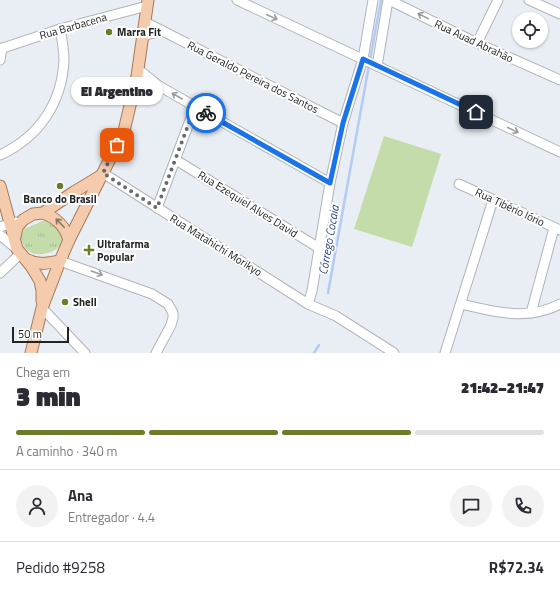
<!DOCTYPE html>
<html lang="pt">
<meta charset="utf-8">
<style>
body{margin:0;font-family:"Titillium Web",sans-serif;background:#f2f2f3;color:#2b2b33;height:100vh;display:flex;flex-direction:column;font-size:15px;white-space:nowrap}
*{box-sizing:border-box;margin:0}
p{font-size:13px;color:#7c7c81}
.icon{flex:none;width:22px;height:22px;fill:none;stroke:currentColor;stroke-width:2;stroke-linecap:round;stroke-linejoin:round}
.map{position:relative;height:353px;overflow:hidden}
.panel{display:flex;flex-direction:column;background:#fff;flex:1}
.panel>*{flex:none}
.controls{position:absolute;left:512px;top:12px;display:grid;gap:8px}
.controls a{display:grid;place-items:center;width:36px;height:36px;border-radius:50%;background:#fff;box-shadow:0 1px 3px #0004;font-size:20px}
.scale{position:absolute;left:12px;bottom:10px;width:57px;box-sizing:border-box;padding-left:4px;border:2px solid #222325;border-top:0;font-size:11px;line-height:14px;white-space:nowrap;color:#222325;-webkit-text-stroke:3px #fff;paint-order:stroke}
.pin{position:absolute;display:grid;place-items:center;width:34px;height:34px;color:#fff;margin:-17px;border-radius:8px;box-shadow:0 2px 6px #0006}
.courier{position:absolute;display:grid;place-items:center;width:40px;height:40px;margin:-20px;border:3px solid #1a73e8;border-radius:50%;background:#fff;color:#222;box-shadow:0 1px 5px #0007}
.bubble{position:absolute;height:28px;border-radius:14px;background:#fff;box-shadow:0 1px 3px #0004;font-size:13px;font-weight:800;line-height:28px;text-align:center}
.summary em{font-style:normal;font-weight:800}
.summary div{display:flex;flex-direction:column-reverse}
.summary{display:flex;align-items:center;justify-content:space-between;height:68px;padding:0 16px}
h1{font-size:26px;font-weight:800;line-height:30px}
.bar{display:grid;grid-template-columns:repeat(4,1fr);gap:6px 4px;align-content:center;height:48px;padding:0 16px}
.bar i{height:5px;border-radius:3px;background:#e1e1e2}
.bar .active{background:#6d7c2b}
.bar p{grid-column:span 4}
.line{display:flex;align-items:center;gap:10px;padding:0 16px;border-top:1px solid #e1e1e2}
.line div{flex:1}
.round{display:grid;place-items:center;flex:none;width:42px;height:42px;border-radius:21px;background:#f2f2f3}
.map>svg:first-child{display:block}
.park{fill:url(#park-tufts)}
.garden{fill:#c3dcaa}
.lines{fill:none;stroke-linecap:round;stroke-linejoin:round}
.stream{stroke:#b5caf6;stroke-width:2.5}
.minor-casing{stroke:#b0b5ba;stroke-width:11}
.major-casing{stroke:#a77a5a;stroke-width:13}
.minor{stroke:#fff;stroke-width:9}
.major{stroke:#f5cbad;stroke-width:11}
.oneway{stroke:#9c9c9d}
.oneway2{stroke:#8c7769}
.done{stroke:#676a6d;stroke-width:4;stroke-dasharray:0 7.2}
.route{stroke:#1a73e8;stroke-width:5}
.poi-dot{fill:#6d7c2b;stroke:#fff;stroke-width:1.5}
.labels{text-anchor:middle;stroke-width:4;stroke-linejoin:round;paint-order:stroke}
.street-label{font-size:11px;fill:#222325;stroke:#fff}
.poi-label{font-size:11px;font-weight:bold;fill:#222325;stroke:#fff;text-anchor:start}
.water-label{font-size:12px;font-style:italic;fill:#223c7b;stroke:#fff}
</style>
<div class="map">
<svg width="560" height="353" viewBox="0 0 560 353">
<defs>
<pattern id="park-tufts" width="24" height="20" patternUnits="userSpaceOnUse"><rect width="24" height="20" fill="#c3dcaa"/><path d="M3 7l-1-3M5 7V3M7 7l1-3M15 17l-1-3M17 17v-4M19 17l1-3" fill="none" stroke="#a7bc92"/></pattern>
</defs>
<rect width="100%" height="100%" fill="#e8eef3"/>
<!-- park -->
<path class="park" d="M49,219c7,5 14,11 14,20 0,12 -24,19 -33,13 -6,-3 -8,-10 -10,-15l4,-8c9,-3 16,-8 25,-10z"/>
<!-- garden -->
<path class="garden" d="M384,136l57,18 -29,93 -58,-18z"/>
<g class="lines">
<!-- stream -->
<g class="stream">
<path d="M370,60l11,-60"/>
<path d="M328,293l41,-228"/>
<path d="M314,353l5,-8"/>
</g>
<defs>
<g id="minor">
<path d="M237,0l323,152"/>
<path d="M389,0l88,43 83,37"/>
<path d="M529,0l31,14"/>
<path d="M145,22l198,101"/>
<path d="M143,37l6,-3 14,-3"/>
<path d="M477,43l21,-43"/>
<path d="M0,49l60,-20 87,-23"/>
<path d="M0,60l2,-12"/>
<path d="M377,66l11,-66"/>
<path d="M138,69l21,17 171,97"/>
<path d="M136,84l23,2"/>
<path d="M0,155c39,-18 62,-52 64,-95 0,-10 -2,-21 -4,-31"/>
<path d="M176,160l143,88"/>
<path d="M103,173l205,131 28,12 58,37"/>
<path d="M459,184l101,46"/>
<path d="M157,208l38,-101"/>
<path d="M0,227l16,-5"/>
<path d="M0,235l17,14"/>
<path d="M60,261l92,33 16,10 5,9v5l-2,7 -15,28"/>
<path d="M0,273l20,-19"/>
<path d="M308,304l4,-13 18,-108 13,-60 20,-64 10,-59"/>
<path d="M461,304c33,8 67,17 99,0"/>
<path d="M42,308l43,45"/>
<path d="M531,313l23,-85"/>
<path d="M445,353l48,-153"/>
</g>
<g id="major">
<path d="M0,186l17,63 14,17 9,15 2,9v11"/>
<path d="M43,213c14,5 22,13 26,27"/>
<path d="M15,237l2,-10 6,-7 10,-6 10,-1 31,-21 28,-17"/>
<path d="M26,259c12,7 22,4 34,2"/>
<path d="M31,353l11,-45 18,-47 9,-21 55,-109 13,-55 11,-76"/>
</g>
</defs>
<!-- minor casing -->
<use href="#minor" class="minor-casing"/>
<!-- major casing -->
<use href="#major" class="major-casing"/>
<!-- minor -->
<use href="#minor" class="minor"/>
<!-- major -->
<use href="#major" class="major"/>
</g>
<!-- one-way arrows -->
<defs><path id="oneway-shaft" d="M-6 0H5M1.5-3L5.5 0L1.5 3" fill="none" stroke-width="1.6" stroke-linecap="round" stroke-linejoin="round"/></defs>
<g class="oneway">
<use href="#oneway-shaft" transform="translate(423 16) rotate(-154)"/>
<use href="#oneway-shaft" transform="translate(272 17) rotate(25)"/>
<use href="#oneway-shaft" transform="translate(177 96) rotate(-150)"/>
<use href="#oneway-shaft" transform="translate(513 130) rotate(25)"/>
<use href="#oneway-shaft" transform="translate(97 273) rotate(20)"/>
</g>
<use class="oneway2" href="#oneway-shaft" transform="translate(60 223) rotate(-134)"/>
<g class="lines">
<!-- done -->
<path class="done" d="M117,145l-14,28 54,35 38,-101 11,6"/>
<!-- route -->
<path class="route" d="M206,113l124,70 13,-60 20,-64 113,53"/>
</g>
<!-- markers -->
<g class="poi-dot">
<circle cx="109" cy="32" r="4"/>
<circle cx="60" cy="186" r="4"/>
<path d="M87 244h4v4h4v4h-4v4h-4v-4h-4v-4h4z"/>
<circle cx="65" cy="302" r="4"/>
</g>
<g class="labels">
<!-- street labels -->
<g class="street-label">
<text transform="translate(73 26) rotate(-16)" y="4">Rua Barbacena</text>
<text transform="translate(474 41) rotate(25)" y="4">Rua Auad Abrahão</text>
<text transform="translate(253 77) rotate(27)" y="4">Rua Geraldo Pereira dos Santos</text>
<text transform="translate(248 204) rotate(32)" y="4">Rua Ezequiel Alves David</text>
<text transform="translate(510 207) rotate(25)" y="4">Rua Tibério Iório</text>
<text transform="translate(216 245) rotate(32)" y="4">Rua Matahichi Morikyo</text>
</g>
<!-- poi labels -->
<g class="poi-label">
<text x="117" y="36">Marra Fit</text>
<text x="60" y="203" text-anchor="middle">Banco do Brasil</text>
<text x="97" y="248">Ultrafarma<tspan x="97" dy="13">Popular</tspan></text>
<text x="73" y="306">Shell</text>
</g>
<!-- water labels -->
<g class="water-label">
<text transform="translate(329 240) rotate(-80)" y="4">Córrego Cocaia</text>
</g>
</g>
</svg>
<div class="controls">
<a><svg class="icon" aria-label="locate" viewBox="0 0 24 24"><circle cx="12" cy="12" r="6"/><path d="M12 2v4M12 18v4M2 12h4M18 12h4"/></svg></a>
</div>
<div class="scale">50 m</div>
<div class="pin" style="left:117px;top:145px;background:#ea580c"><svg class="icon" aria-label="bag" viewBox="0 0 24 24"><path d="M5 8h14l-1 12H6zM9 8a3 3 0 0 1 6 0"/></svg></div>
<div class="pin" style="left:476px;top:112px;background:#1f2937"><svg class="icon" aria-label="home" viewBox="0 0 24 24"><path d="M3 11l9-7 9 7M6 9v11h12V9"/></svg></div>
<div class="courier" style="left:206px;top:113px"><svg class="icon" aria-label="bike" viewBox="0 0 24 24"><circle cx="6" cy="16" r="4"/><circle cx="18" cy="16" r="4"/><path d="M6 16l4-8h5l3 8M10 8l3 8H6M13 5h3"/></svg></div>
<div class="bubble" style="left:71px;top:77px;width:92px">El Argentino</div>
</div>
<section class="panel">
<div class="summary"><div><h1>3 min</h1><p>Chega em</p></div><em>21:42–21:47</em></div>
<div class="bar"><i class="active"></i><i class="active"></i><i class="active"></i><i></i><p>A caminho · 340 m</p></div>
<div class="line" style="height:72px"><a class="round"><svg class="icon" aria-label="person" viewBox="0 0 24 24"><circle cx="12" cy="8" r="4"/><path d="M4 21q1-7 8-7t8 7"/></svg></a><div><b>Ana</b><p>Entregador · 4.4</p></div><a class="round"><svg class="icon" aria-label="chat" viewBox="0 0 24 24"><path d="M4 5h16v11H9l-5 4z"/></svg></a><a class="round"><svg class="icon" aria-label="phone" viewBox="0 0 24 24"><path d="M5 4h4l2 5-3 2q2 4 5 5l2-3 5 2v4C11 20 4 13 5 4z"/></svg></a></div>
<div class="line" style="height:52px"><div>Pedido #9258</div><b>R$72.34</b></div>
</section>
